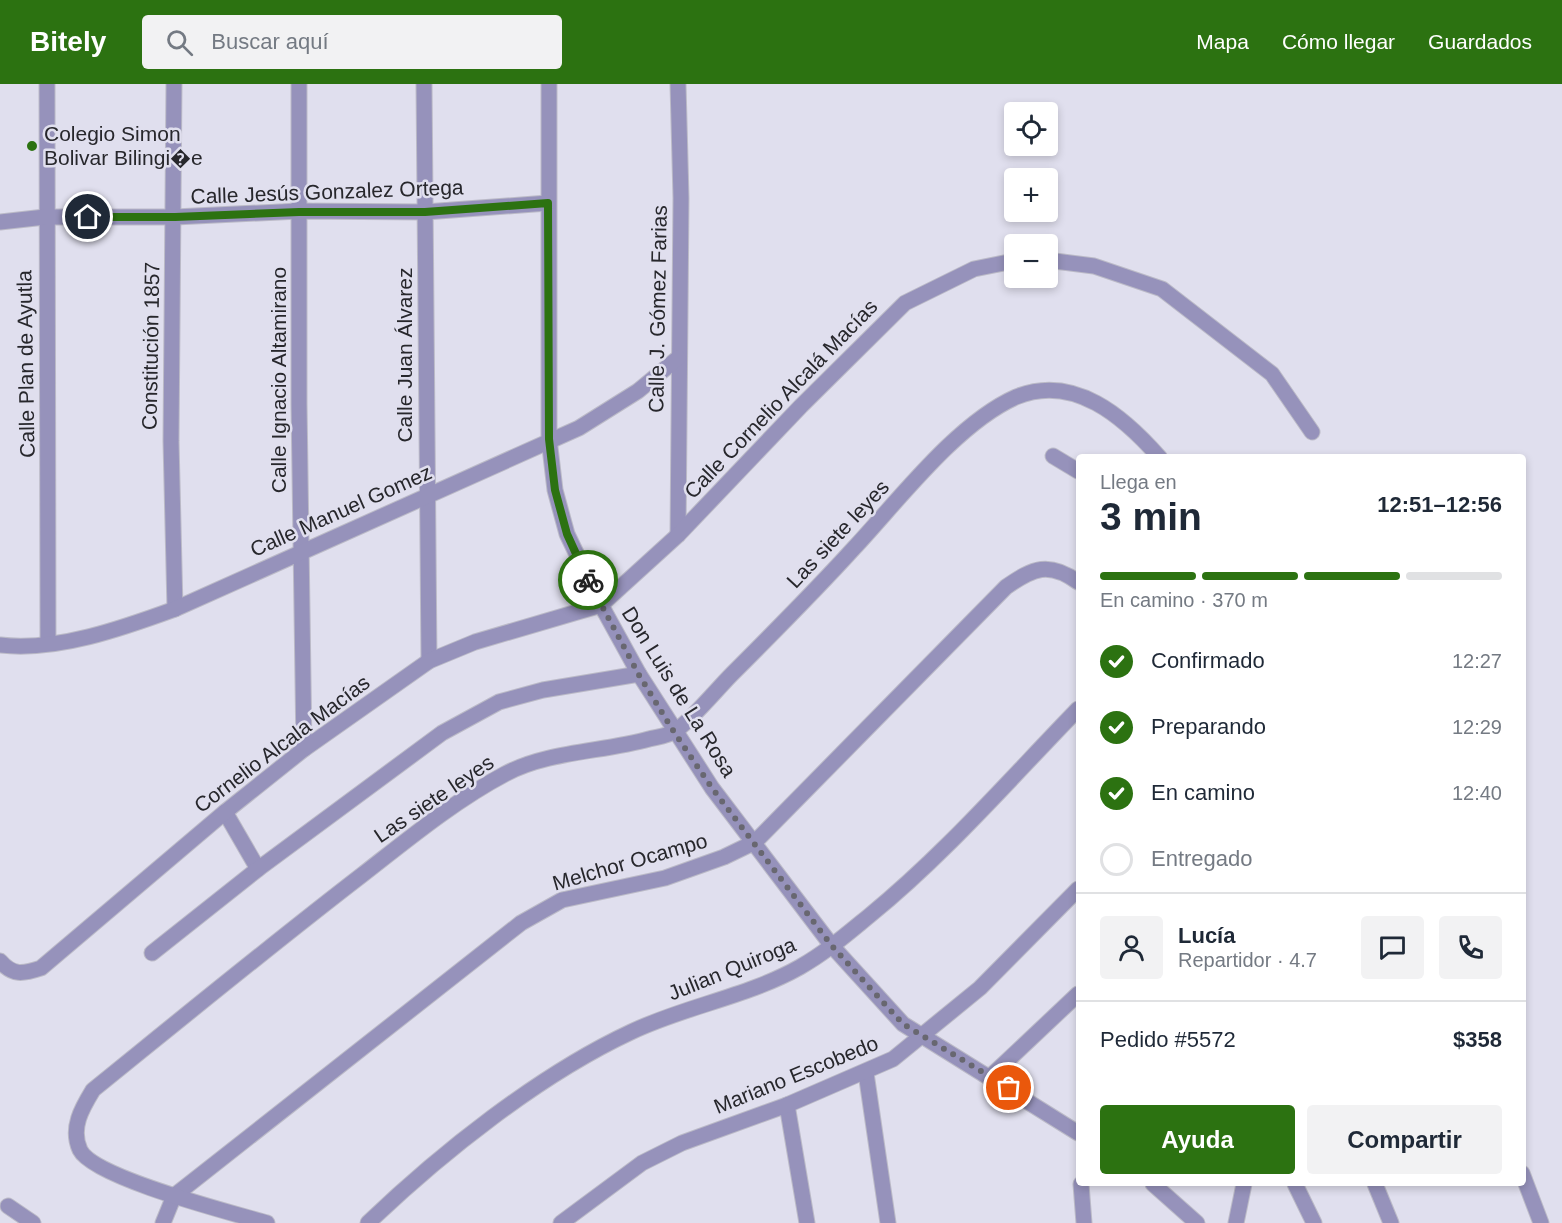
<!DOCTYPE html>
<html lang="es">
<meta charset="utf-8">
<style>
body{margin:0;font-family:Helvetica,sans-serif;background:#f2f2f3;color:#1f2937;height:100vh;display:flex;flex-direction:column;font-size:22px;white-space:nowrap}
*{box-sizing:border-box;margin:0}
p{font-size:20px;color:#747a83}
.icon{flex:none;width:33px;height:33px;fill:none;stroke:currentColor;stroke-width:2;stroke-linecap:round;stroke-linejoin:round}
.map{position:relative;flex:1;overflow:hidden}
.side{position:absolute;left:1076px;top:370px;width:450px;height:732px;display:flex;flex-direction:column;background:#fff;border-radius:6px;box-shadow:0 3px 9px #0003}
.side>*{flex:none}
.tools{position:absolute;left:1004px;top:18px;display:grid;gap:12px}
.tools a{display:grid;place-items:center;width:54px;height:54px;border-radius:6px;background:#fff;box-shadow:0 3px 9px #0003;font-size:30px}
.pin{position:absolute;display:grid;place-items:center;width:51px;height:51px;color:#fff;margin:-26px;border:3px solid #fff;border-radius:50%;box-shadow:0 2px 6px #0007}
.courier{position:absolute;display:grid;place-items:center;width:60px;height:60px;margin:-30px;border:4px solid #2c7211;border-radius:50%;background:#fff;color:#222;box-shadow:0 2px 8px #0007}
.overview em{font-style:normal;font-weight:800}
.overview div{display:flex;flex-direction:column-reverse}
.overview{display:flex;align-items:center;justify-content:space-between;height:102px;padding:0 24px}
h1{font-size:39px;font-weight:800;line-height:45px}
.bar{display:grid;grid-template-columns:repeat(4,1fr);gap:9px 6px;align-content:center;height:72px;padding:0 24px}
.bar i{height:8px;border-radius:4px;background:#e0e1e3}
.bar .active{background:#2c7211}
.bar p{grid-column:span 4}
.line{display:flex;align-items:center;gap:15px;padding:0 24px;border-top:2px solid #e0e1e3}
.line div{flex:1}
.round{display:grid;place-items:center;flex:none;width:63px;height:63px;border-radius:6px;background:#f2f2f3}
ol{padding:0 24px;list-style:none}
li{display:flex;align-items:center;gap:18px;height:66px}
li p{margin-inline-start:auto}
li .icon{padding:6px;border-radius:50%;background:#2c7211;color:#fff;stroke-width:4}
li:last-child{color:#747a83}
li i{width:33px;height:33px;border:3px solid #e0e1e3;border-radius:50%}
.primary-button{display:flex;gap:12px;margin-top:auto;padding:12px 24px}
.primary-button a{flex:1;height:69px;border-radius:6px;background:#2c7211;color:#fff;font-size:24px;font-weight:800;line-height:69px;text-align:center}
.primary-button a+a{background:#f2f2f3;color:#1f2937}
header{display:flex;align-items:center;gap:36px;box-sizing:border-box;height:84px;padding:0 30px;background:#2c7211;color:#fff}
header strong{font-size:28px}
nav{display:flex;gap:33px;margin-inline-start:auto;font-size:21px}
.search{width:420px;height:54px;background:#f2f2f3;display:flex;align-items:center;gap:15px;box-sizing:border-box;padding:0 21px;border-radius:6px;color:#747a83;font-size:22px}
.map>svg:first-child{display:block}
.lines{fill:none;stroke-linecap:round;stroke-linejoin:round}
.minor-casing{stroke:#bbbac7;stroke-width:17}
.minor{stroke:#9692bb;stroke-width:15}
.done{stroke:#686770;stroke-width:6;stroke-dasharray:0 10.8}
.route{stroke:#2c7211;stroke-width:8}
.poi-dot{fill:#2c7211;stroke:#e0dfee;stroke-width:2}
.labels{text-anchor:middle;stroke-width:5;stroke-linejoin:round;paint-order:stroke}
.poi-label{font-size:21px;fill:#27272c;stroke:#e0dfee;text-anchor:start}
.street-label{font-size:21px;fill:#27272c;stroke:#e0dfee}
</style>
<header>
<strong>Bitely</strong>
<div class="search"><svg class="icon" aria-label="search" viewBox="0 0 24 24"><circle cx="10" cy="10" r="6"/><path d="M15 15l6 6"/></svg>Buscar aquí</div>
<nav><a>Mapa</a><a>Cómo llegar</a><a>Guardados</a></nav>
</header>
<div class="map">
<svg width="1562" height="1139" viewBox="0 0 1562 1139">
<rect width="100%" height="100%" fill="#e0dfee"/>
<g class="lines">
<defs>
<g id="minor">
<path d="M47,0l1,559"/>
<path d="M174,0l-3,357 4,168"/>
<path d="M299,0v320l5,345"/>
<path d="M424,0l5,577"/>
<path d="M549,0v355l6,51 12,44 34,71 38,69 73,114 120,158 71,78 175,109"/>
<path d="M0,138l45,-5h130l124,-6 126,1 123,-9"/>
<path d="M1047,176l47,6 68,23 110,85 40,58"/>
<path d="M1053,372l25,15"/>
<path d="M678,451l3,-337 -3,-114"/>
<path d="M0,561c56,7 123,-17 175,-36l404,-181 59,-37 40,-33"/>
<path d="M225,728l33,57"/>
<path d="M152,869l106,-84 184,-136 57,-31 44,-12 96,-16"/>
<path d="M0,877c13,15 23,13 41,7l184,-156 79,-63 125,-88 46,-19 126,-37 77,-70 123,-129 104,-103 69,-34 40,-8"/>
<path d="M866,989l22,150"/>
<path d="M990,993l88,-83"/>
<path d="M787,1021l20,118"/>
<path d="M1522,1089l19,50"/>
<path d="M1081,1100l3,39"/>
<path d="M1153,1100l44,39"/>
<path d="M1295,1100l19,39"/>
<path d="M1375,1100l16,39"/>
<path d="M8,1122l25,17"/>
<path d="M163,1139l11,-27 347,-273 41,-23 103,-22 59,-21 31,-15 251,-255c27,-19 43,-26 72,-5"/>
<path d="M267,1139c-34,-10 -173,-45 -187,-73 -10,-22 2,-42 13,-60 89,-72 178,-145 269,-215 45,-35 92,-74 143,-101 43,-23 98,-22 144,-35 8,-2 19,-3 26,-8 14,-8 43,-43 57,-57 41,-41 83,-83 122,-126 44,-47 103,-125 162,-151 58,-24 108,20 144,61"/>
<path d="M368,1139c73,-70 171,-148 263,-191 54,-26 116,-35 169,-65 25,-14 47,-33 69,-51 76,-62 141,-137 209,-207"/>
<path d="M561,1139l81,-60 40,-20 105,-38 106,-46 87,-71 98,-99"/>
<path d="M1236,1139l8,-39"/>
</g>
</defs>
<!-- minor casing -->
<use href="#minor" class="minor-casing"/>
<!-- minor -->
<use href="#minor" class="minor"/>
</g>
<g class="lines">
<!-- done -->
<path class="done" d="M588,496l51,95 35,57 38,56 120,158 71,78 106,64"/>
<!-- route -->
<path class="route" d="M88,133h87l124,-5h126l123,-9 1,236 6,51 12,44 21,46"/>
</g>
<!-- markers -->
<circle class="poi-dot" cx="32" cy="62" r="6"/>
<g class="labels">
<!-- poi labels -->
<g class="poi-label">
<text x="44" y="57">Colegio Simon<tspan x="44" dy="24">Bolivar Bilingi�e</tspan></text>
</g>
<!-- street labels -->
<g class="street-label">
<text transform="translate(327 108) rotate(-2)" y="7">Calle Jesús Gonzalez Ortega</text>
<text transform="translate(658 225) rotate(-89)" y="7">Calle J. Gómez Farias</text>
<text transform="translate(151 262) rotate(-89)" y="7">Constitución 1857</text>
<text transform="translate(405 271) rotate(-90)" y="7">Calle Juan Álvarez</text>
<text transform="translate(26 280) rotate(-91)" y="7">Calle Plan de Ayutla</text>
<text transform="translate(279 296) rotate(-90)" y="7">Calle Ignacio Altamirano</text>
<text transform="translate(781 315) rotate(-46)" y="7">Calle Cornelio Alcalá Macías</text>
<text transform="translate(341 427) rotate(-24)" y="7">Calle Manuel Gomez</text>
<text transform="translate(838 450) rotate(-47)" y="7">Las siete leyes</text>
<text transform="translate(679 608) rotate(58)" y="7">Don Luis de La Rosa</text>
<text transform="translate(282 660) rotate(-37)" y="7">Cornelio Alcala Macías</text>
<text transform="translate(434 715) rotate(-34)" y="7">Las siete leyes</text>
<text transform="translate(630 778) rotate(-16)" y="7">Melchor Ocampo</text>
<text transform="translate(732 885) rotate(-22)" y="7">Julian Quiroga</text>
<text transform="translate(796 991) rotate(-22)" y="7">Mariano Escobedo</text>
</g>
</g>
</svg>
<div class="tools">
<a><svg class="icon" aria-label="locate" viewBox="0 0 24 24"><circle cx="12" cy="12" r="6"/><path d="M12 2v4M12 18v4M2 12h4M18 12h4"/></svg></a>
<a>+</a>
<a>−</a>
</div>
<div class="pin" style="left:1009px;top:1004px;background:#ea580c"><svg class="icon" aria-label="bag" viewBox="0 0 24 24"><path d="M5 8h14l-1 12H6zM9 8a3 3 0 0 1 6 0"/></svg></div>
<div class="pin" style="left:88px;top:133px;background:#1f2937"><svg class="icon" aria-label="home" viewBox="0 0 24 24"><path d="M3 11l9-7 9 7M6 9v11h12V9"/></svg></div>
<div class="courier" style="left:588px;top:496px"><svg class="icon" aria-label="bike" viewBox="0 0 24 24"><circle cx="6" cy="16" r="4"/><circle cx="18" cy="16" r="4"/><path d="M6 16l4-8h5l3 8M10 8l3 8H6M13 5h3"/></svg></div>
<section class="side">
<div class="overview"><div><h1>3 min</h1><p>Llega en</p></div><em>12:51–12:56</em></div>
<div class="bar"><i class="active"></i><i class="active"></i><i class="active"></i><i></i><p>En camino · 370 m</p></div>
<ol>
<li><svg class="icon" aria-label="check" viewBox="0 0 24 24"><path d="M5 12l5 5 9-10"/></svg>Confirmado<p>12:27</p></li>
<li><svg class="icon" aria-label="check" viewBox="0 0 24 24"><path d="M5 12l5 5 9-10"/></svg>Preparando<p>12:29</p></li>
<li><svg class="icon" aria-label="check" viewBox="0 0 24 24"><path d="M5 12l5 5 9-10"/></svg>En camino<p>12:40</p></li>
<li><i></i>Entregado</li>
</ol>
<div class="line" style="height:108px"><a class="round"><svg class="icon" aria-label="person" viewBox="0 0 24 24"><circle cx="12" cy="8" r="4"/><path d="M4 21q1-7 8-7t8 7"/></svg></a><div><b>Lucía</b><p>Repartidor · 4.7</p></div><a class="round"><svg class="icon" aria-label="chat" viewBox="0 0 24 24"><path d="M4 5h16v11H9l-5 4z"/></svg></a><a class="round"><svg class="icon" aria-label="phone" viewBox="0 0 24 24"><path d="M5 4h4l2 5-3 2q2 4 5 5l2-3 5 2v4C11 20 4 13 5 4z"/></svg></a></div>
<div class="line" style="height:78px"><div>Pedido #5572</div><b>$358</b></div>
<div class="primary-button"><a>Ayuda</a><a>Compartir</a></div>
</section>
</div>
